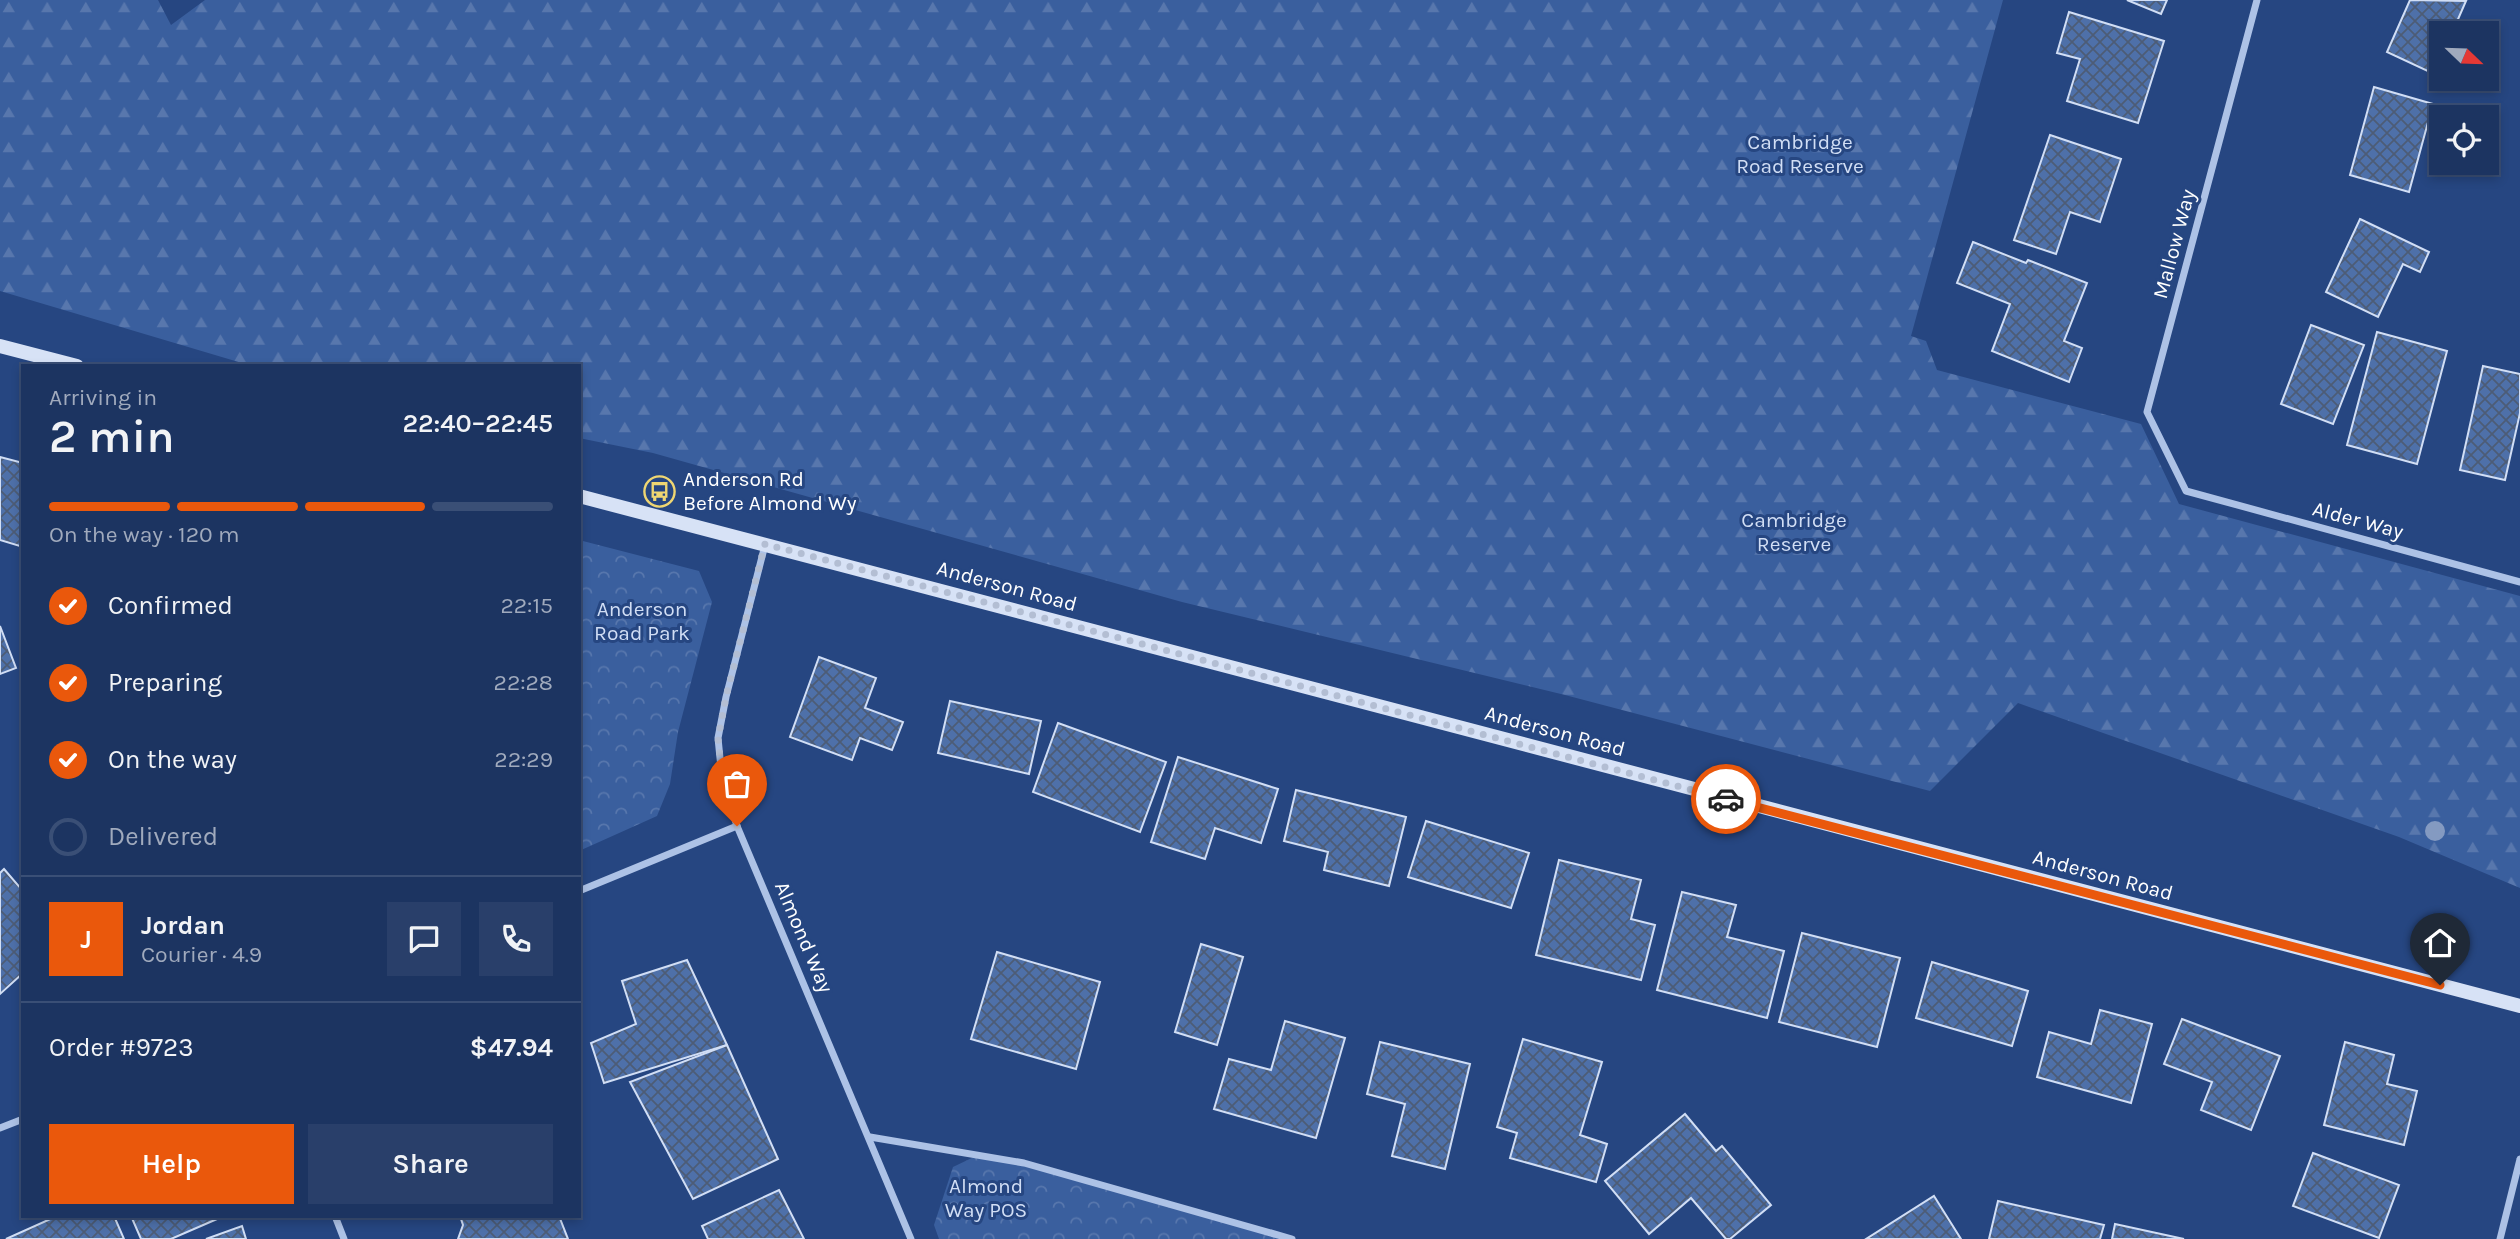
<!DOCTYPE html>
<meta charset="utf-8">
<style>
body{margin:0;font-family:Karla,sans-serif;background:#293f6a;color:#f1f3f6;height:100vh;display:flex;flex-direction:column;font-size:26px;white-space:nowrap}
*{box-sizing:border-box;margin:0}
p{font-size:23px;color:#a0aabd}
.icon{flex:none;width:38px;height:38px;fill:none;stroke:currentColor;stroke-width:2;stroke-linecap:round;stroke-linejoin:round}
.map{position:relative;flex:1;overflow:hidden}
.sheet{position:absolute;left:21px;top:364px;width:560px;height:854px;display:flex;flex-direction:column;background:#1c3461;border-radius:0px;box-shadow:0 4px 10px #0003,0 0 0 2px #3a4f76}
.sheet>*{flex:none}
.needle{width:46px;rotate:113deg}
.fabs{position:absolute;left:2429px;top:21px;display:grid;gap:14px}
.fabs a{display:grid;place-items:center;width:70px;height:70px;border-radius:0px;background:#1c3461;box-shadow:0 4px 10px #0003,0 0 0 2px #3a4f76;font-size:35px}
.pin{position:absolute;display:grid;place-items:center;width:60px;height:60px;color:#fff;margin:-72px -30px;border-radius:50% 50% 50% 0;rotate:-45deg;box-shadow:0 0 7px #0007}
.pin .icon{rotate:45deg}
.courier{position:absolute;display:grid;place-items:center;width:70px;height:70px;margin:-35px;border:5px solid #ea580c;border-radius:50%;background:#fff;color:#222;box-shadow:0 2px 9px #0007}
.headline em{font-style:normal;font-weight:600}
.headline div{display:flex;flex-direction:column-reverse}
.headline{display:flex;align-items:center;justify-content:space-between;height:119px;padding:0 28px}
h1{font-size:46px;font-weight:600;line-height:52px}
.bar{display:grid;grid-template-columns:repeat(4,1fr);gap:10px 7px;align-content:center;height:84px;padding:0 28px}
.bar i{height:9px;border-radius:5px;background:#3a4f76}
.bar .on{background:#ea580c}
.bar p{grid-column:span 4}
.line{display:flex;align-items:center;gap:18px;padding:0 28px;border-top:2px solid #3a4f76}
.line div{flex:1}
.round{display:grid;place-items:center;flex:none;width:74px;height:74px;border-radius:0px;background:#293f6a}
ol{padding:0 28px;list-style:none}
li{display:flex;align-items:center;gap:21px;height:77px}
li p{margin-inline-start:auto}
li .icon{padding:7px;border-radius:50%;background:#ea580c;color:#fff;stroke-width:4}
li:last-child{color:#a0aabd}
li i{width:38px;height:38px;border:4px solid #3a4f76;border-radius:50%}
.button{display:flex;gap:14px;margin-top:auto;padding:14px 28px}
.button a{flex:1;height:80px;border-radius:0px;background:#ea580c;color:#fff;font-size:28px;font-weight:600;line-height:80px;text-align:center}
.button a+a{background:#293f6a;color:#f1f3f6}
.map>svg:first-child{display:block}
.forest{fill:url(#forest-firs)}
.park{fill:url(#park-crowns)}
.building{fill:url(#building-cross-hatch);stroke:#d1def5;stroke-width:2}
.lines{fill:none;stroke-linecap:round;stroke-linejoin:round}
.street{stroke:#adc2e6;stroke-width:7}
.secondary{stroke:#d7e2f6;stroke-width:14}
.tree{fill:#849ac1}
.done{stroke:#b3bed3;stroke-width:7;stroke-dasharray:0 12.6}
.route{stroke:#ea580c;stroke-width:9}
.labels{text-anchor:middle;stroke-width:6;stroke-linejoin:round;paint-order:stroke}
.park-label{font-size:21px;fill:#d1def5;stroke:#264681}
.street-label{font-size:21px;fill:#fff;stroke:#264681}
.poi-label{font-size:21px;fill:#fff;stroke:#264681;text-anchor:start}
</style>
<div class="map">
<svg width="2520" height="1239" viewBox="0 0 2520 1239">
<defs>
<pattern id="forest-firs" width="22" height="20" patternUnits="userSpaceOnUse" patternTransform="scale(1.75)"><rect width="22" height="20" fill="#3a5f9e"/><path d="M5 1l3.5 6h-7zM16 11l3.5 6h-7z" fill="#5877ad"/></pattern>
<pattern id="park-crowns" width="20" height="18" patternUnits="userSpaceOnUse" patternTransform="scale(1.75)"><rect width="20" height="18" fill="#3a5f9e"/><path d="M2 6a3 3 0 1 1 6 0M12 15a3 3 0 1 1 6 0" fill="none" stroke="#5877ad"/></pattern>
<pattern id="building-cross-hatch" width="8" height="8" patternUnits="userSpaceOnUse" patternTransform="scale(1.75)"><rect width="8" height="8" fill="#4e70a9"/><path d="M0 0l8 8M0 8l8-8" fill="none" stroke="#4d5c76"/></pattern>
</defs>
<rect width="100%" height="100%" fill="#264681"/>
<!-- forest -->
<path class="forest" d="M0,0h158l13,25 34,-25h1798l-92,336 15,5 11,29 204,54 38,80 341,92v292l-121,-51 -381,-134 -88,88 -365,-96 -383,-93 -529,-149 -74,-15v-72h-327l-252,-75z"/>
<!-- park -->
<g class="park">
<path d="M579,540l120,31 13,31 -34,130 -8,52 -13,32 -78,35z"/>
<path d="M978,1155l46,8 268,76h-353l-5,-14 19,-58z"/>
</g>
<!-- building -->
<g class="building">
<path d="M2127,0h40l-6,14z"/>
<path d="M2410,0l56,1 -14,32h-11v24l-7,17 -47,-22z"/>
<path d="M2069,12l95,29 -26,82 -71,-22 13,-42 -23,-6z"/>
<path d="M2374,87l59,17 -24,88 -59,-17z"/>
<path d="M2050,135l71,24 -21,63 -30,-10 -14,42 -42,-14z"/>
<path d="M2360,219l69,33 -9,20 -17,-8 -25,53 -52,-25z"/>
<path d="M1973,242l53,21 2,-3 59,23 -23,58 18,7 -13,34 -77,-31 18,-47 -53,-21z"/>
<path d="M2311,325l53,20 -31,79 -52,-20z"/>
<path d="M2377,332l70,19 -30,113 -70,-19z"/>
<path d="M2483,366l37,8v39l-15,67 -45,-10z"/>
<path d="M0,457l23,6v84l-23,-7z"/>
<path d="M0,626l16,42 -16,6z"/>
<path d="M819,657l57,21 -11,30 38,14 -11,28 -32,-12 -8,22 -62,-23z"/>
<path d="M950,701l91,20 -12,53 -91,-21z"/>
<path d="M1058,723l108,39 -26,70 -107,-40z"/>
<path d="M1178,757l100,32 -17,54 -46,-15 -10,31 -54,-17z"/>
<path d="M1296,790l110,27 -17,69 -65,-16 4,-18 -44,-11z"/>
<path d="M1426,821l103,32 -18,55 -103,-31z"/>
<path d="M1559,860l82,20 -10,39 24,6 -14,55 -105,-25z"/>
<path d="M4,869l19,22v82l-23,21v-121z"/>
<path d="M1682,892l54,13 -9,32 57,14 -17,67 -110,-28z"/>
<path d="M1802,933l98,25 -23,89 -98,-25z"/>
<path d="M1201,944l42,13 -26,88 -42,-13z"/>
<path d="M997,952l103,30 -24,87 -105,-30z"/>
<path d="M687,960l40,85 -123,38 -13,-40 45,-19 -14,-43z"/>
<path d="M1932,962l96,29 -16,55 -96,-28z"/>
<path d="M2100,1010l52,14 -21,79 -94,-26 12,-45 42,12z"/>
<path d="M2182,1019l98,37 -29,74 -50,-20 11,-28 -48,-18z"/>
<path d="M1285,1021l60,17 -29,100 -102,-29 15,-50 42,11z"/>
<path d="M1523,1039l79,23 -22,73 27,9 -11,38 -86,-24 7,-25 -20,-6z"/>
<path d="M1380,1042l90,22 -25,105 -53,-13 13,-52 -38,-10z"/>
<path d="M2345,1042l49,13 -7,29 30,7 -13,54 -80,-20z"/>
<path d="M727,1045l51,114 -85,40 -63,-117z"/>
<path d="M1685,1114l31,37 6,-5 49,59 -41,34h-4l-35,-41 -42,36 -44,-53z"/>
<path d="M2313,1153l86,32 -20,53 -86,-32z"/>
<path d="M779,1190l25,49h-96l-6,-13z"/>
<path d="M1934,1196l27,43h-95z"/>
<path d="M1998,1201l106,24 -4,14h-111z"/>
<path d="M57,1216h57l10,23h-118z"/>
<path d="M131,1216h93l-53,23h-30z"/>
<path d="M460,1216h99l9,23h-110l5,-14z"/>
<path d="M2115,1224l69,15h-72z"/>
<path d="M242,1226l4,13h-40z"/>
</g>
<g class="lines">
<!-- street -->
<g class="street">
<path d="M2257,0l-110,412 39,79 334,91"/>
<path d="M765,545l-39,152 -8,41 4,40 15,48 174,413"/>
<path d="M579,891l158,-65"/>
<path d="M0,1128l23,-9"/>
<path d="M870,1137l154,26 268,76"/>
<path d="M335,1216l9,23"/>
<path d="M2500,1239l20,-80"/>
</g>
<!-- secondary -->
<g class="secondary">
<path d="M0,346l77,20"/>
<path d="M579,496l1941,510"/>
</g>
</g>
<!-- trees -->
<circle class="tree" cx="2435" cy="831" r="10"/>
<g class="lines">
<!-- done -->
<path class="done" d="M737,826l-15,-48 -4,-40 8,-41 39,-153 961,255"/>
<!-- route -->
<path class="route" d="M1726,799l714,186"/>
</g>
<!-- icons -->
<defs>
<symbol id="bus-ring" viewBox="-11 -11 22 22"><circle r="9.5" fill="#264681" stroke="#efd672" stroke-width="1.5"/><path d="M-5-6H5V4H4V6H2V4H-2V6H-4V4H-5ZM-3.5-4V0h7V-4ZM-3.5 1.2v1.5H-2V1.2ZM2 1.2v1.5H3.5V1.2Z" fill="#efd672"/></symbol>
</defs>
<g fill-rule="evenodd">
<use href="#bus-ring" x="642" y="474" width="35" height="35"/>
</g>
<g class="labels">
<!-- park labels -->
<g class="park-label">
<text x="1800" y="149">Cambridge<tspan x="1800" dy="24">Road Reserve</tspan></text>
<text x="1794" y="527">Cambridge<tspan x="1794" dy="24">Reserve</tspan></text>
<text x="642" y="616">Anderson<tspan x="642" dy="24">Road Park</tspan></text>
<text x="986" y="1193">Almond<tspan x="986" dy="24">Way POS</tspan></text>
</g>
<!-- street labels -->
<g class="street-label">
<text transform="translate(2174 244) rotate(-75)" y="7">Mallow Way</text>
<text transform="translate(2358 520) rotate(15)" y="7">Alder Way</text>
<text transform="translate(1007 586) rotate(15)" y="7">Anderson Road</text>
<text transform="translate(1555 731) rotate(15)" y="7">Anderson Road</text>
<text transform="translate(2103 875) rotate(15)" y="7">Anderson Road</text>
<text transform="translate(804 937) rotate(67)" y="7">Almond Way</text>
</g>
<!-- poi labels -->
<g class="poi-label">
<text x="683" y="486">Anderson Rd<tspan x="683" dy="24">Before Almond Wy</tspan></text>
</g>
</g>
</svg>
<div class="fabs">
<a><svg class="needle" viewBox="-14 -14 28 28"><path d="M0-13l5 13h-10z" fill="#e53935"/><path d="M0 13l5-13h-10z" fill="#a0aabd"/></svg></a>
<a><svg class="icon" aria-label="locate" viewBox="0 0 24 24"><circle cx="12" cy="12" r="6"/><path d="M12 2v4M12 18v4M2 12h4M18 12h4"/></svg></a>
</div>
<div class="pin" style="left:737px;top:826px;background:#ea580c"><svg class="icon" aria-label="bag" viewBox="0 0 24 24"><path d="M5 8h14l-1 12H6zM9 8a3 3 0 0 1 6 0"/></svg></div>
<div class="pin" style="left:2440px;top:985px;background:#1f2937"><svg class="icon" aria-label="home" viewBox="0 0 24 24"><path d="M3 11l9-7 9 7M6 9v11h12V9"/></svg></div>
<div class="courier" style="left:1726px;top:799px"><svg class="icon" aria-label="car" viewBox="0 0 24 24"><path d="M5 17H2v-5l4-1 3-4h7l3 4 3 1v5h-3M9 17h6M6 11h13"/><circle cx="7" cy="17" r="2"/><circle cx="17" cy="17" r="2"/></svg></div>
<section class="sheet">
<div class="headline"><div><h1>2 min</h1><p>Arriving in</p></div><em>22:40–22:45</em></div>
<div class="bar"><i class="on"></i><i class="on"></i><i class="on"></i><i></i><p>On the way · 120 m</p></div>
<ol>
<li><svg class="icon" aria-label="check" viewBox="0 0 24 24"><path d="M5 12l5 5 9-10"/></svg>Confirmed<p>22:15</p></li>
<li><svg class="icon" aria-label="check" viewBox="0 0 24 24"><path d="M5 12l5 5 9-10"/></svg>Preparing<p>22:28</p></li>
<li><svg class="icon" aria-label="check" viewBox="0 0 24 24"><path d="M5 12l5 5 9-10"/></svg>On the way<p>22:29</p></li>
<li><i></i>Delivered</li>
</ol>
<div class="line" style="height:126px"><b class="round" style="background:#ea580c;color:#fff">J</b><div><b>Jordan</b><p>Courier · 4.9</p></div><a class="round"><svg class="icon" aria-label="chat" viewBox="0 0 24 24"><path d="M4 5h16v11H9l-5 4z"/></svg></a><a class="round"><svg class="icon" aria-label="phone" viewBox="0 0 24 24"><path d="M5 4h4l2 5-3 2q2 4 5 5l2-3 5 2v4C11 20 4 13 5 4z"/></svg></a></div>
<div class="line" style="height:91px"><div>Order #9723</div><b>$47.94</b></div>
<div class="button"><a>Help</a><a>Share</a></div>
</section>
</div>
